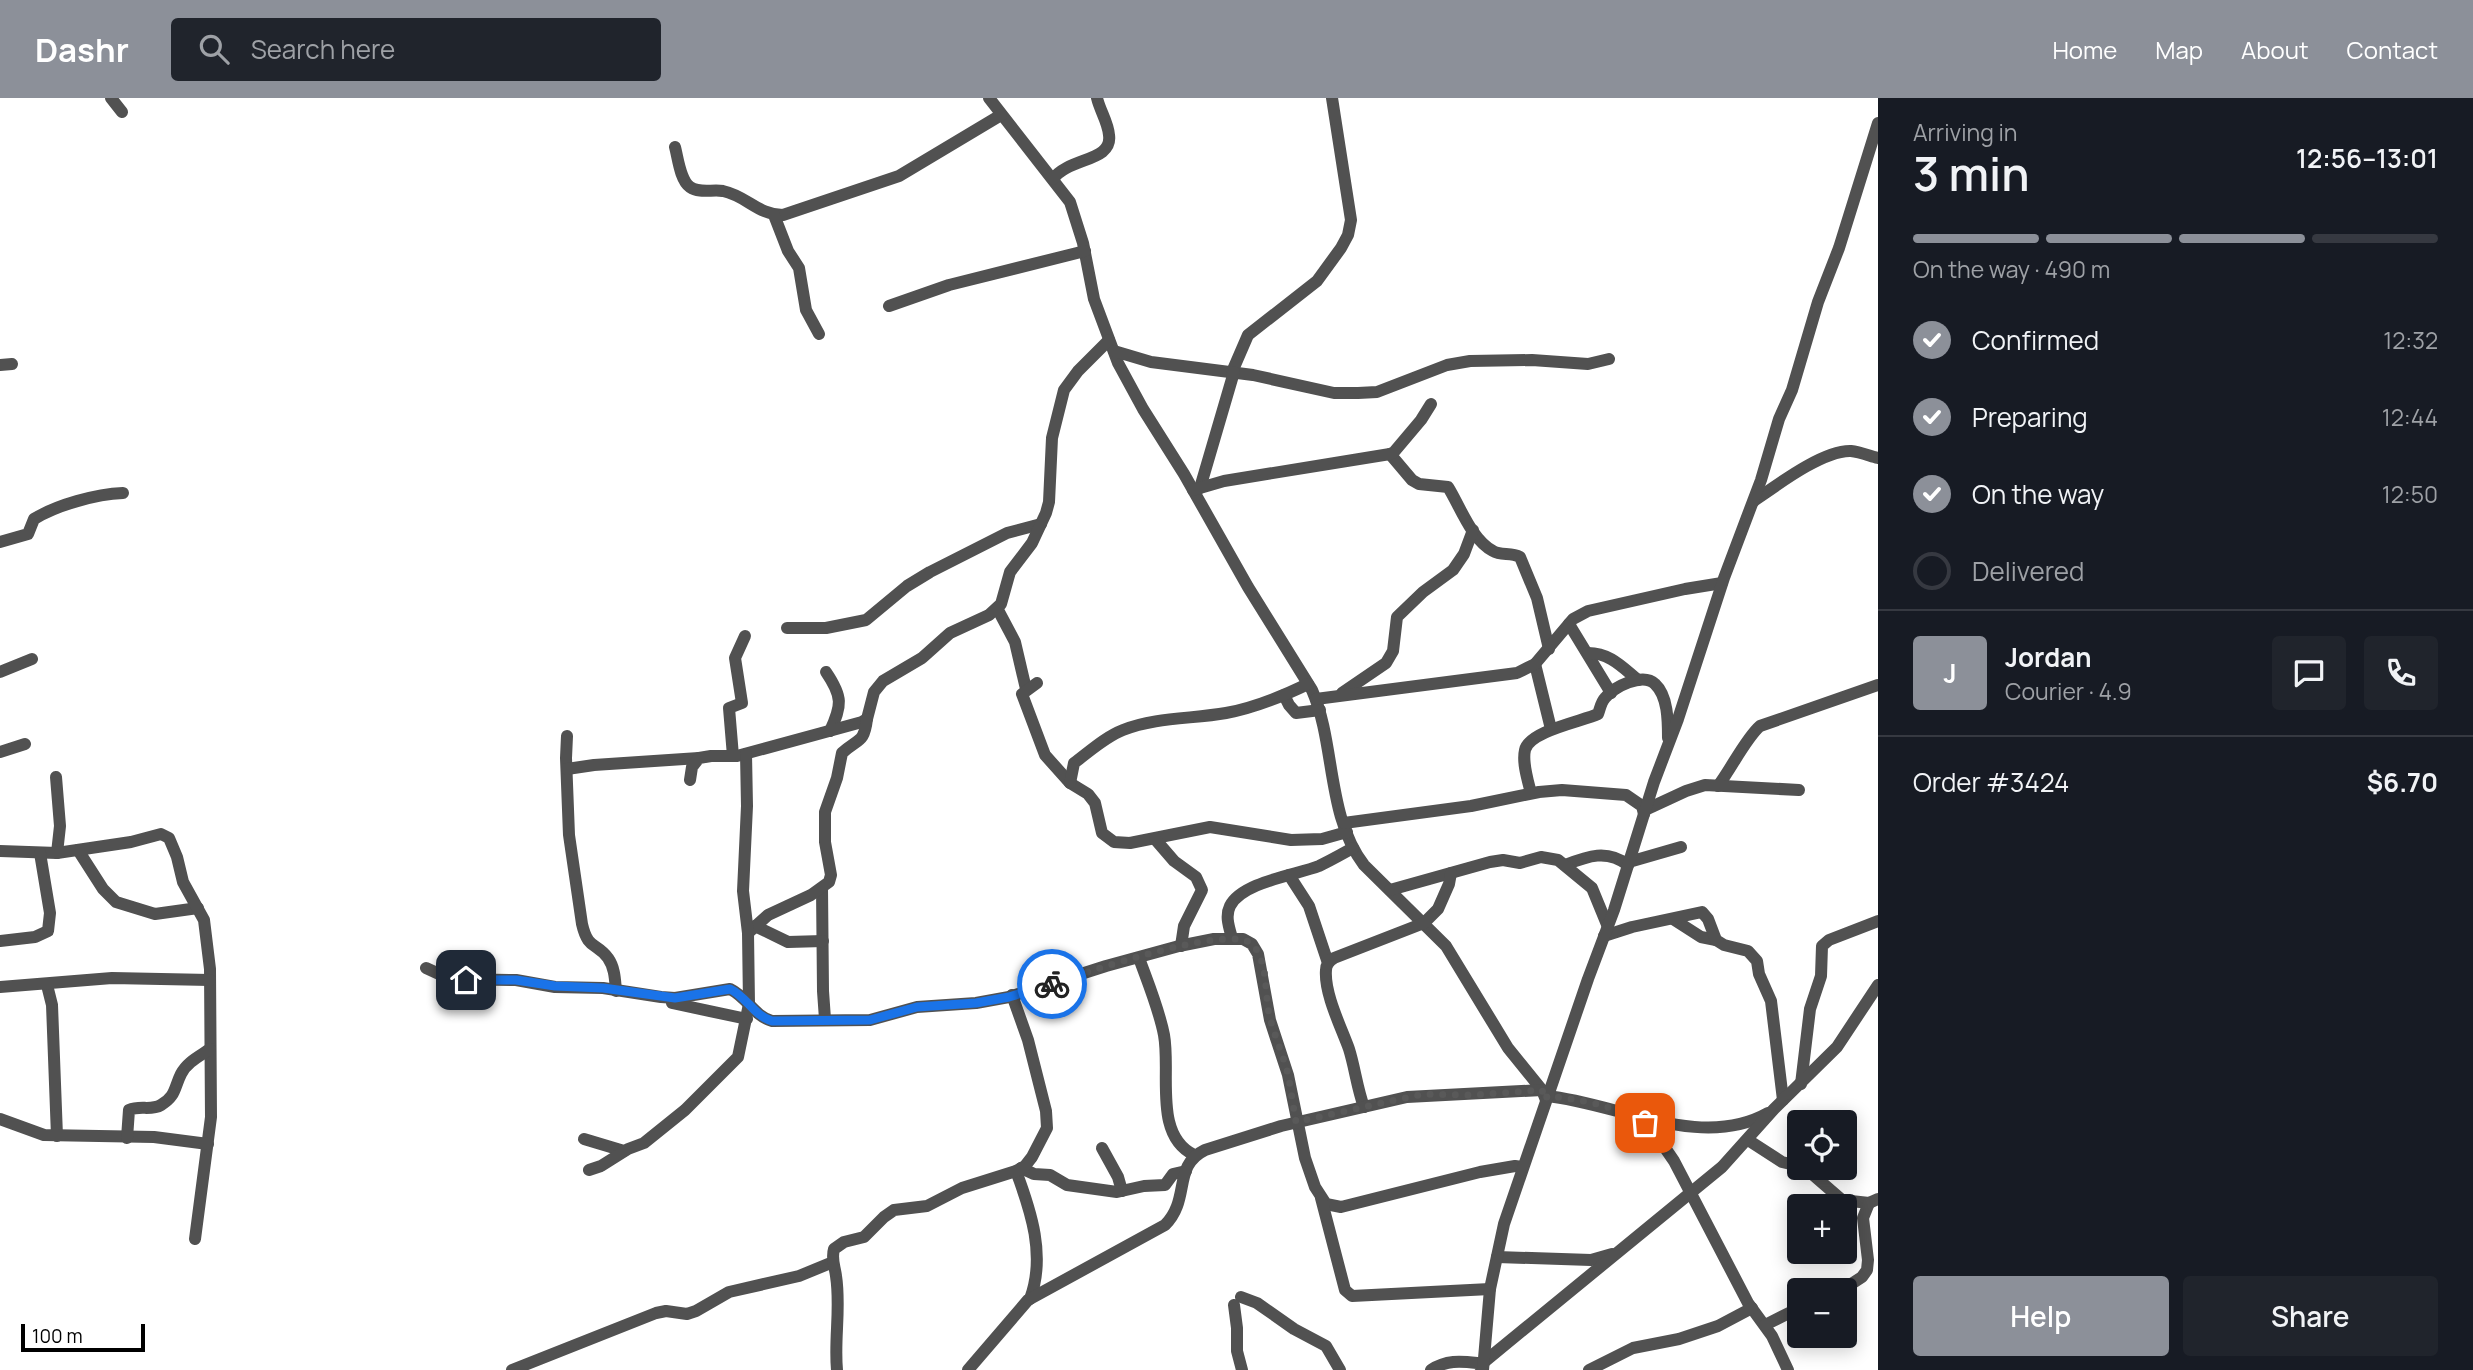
<!DOCTYPE html>
<meta charset="utf-8">
<style>
body{margin:0;font-family:Manrope,sans-serif;background:#20242c;color:#f1f3f6;height:100vh;display:flex;flex-direction:column;font-size:26px;white-space:nowrap}
*{box-sizing:border-box;margin:0}
p{font-size:23px;color:#9ea1a6}
.icon{flex:none;width:38px;height:38px;fill:none;stroke:currentColor;stroke-width:2;stroke-linecap:round;stroke-linejoin:round}
.map{position:relative;flex:1;overflow:hidden}
.drawer{display:flex;flex-direction:column;background:#171b24;width:595px}
.drawer>*{flex:none}
.controls{position:absolute;left:1787px;top:1012px;display:grid;gap:14px}
.controls a{display:grid;place-items:center;width:70px;height:70px;border-radius:7px;background:#171b24;box-shadow:0 4px 18px #0003;font-size:35px}
.scale{position:absolute;left:21px;bottom:18px;width:124px;box-sizing:border-box;padding-left:7px;border:4px solid #000;border-top:0;font-size:19px;line-height:24px;white-space:nowrap;color:#000;-webkit-text-stroke:5px #fff;paint-order:stroke}
.pin{position:absolute;display:grid;place-items:center;width:60px;height:60px;color:#fff;margin:-30px;border-radius:14px;box-shadow:0 4px 10px #0006}
.courier{position:absolute;display:grid;place-items:center;width:70px;height:70px;margin:-35px;border:5px solid #1a73e8;border-radius:50%;background:#fff;color:#222;box-shadow:0 2px 9px #0007}
.summary em{font-style:normal;font-weight:600}
.summary div{display:flex;flex-direction:column-reverse}
.summary{display:flex;align-items:center;justify-content:space-between;height:119px;padding:0 35px}
h1{font-size:46px;font-weight:600;line-height:52px}
.bar{display:grid;grid-template-columns:repeat(4,1fr);gap:10px 7px;align-content:center;height:84px;padding:0 35px}
.bar i{height:9px;border-radius:5px;background:#363941}
.bar .active{background:#8c9099}
.bar p{grid-column:span 4}
.line{display:flex;align-items:center;gap:18px;padding:0 35px;border-top:2px solid #363941}
.line div{flex:1}
.round{display:grid;place-items:center;flex:none;width:74px;height:74px;border-radius:7px;background:#20242c}
ol{padding:0 35px;list-style:none}
li{display:flex;align-items:center;gap:21px;height:77px}
li p{margin-inline-start:auto}
li .icon{padding:7px;border-radius:50%;background:#8c9099;color:#fff;stroke-width:4}
li:last-child{color:#9ea1a6}
li i{width:38px;height:38px;border:4px solid #363941;border-radius:50%}
.primary-button{display:flex;gap:14px;margin-top:auto;padding:14px 35px}
.primary-button a{flex:1;height:80px;border-radius:7px;background:#8c9099;color:#fff;font-size:28px;font-weight:600;line-height:80px;text-align:center}
.primary-button a+a{background:#20242c;color:#f1f3f6}
header{display:flex;align-items:center;gap:42px;box-sizing:border-box;height:98px;padding:0 35px;background:#8c9099;color:#fff}
header strong{font-size:33px}
nav{display:flex;gap:38px;margin-inline-start:auto;font-size:24px}
.search{width:490px;height:63px;background:#20242c;display:flex;align-items:center;gap:18px;box-sizing:border-box;padding:0 24px;border-radius:7px;color:#9ea1a6;font-size:26px}
main{display:flex;flex:1;min-height:0}
.map>svg:first-child{display:block}
.lines{fill:none;stroke-linecap:round;stroke-linejoin:round}
.minor{stroke:#515151;stroke-width:12}
.done{stroke:#595959;stroke-width:7;stroke-dasharray:0 12.6}
.route{stroke:#1a73e8;stroke-width:9}
</style>
<header>
<strong>Dashr</strong>
<div class="search"><svg class="icon" aria-label="search" viewBox="0 0 24 24"><circle cx="10" cy="10" r="6"/><path d="M15 15l6 6"/></svg>Search here</div>
<nav><a>Home</a><a>Map</a><a>About</a><a>Contact</a></nav>
</header>
<main>
<div class="map">
<svg width="1878" height="1272" viewBox="0 0 1878 1272">
<rect width="100%" height="100%" fill="#fff"/>
<g class="lines">
<!-- minor -->
<g class="minor">
<path d="M111,0l11,14"/>
<path d="M989,0l81,104 13,41 11,56 24,64 25,46 41,65 64,113 64,103c24,55 14,125 52,175l82,81 62,102 34,42 4,10"/>
<path d="M675,49c3,11 5,33 15,40 10,7 22,2 33,4 24,5 35,24 60,24l116,-39 102,-61"/>
<path d="M1053,81c16,-22 60,-17 56,-44 -1,-13 -9,-24 -12,-37"/>
<path d="M774,117l14,36 11,17 7,42 13,24"/>
<path d="M889,208l60,-21 136,-34"/>
<path d="M1114,253l37,11 102,13 81,18h24l19,-1 70,-27 23,-4 62,-1 56,4 21,-5"/>
<path d="M0,267l12,-1"/>
<path d="M1232,274l16,-37 69,-54 24,-33 7,-13 3,-15 -19,-122"/>
<path d="M1390,356l22,26 7,4 29,3c12,19 23,52 45,64 8,5 18,1 27,6l17,41 12,51"/>
<path d="M1200,390l34,-116"/>
<path d="M1193,392l31,-9 166,-27 4,-2 27,-32 10,-16"/>
<path d="M1754,403c23,-16 69,-51 97,-50 9,1 19,5 27,7"/>
<path d="M0,444l28,-8 6,-15c23,-14 62,-25 89,-26"/>
<path d="M997,510l18,34 11,47"/>
<path d="M1569,526l42,69"/>
<path d="M787,530h39l40,-8 41,-34 23,-14 77,-39 34,-9"/>
<path d="M1588,555c22,0 34,14 50,27"/>
<path d="M1535,566l16,65"/>
<path d="M0,574l32,-13"/>
<path d="M826,574c17,25 16,33 4,59"/>
<path d="M1037,585l-15,11 23,61 25,28 18,11 7,9 7,30 12,9 16,1 80,-16 81,13 31,-1 25,-7"/>
<path d="M1342,595l44,-30 7,-12 4,-34 26,-25 30,-22 11,-16 9,-24"/>
<path d="M1284,597l5,10 7,8 24,-3"/>
<path d="M1316,601l201,-26 18,-9 38,-45 15,-8 97,-22 37,-6"/>
<path d="M567,638l-1,22 3,77 13,89c6,26 14,18 26,34 7,10 7,22 8,33"/>
<path d="M0,654l25,-8"/>
<path d="M733,658l-4,-48 13,-5 -7,-45 10,-22"/>
<path d="M567,671l27,-4 105,-7"/>
<path d="M56,679l4,49 -3,27"/>
<path d="M690,682l2,-13 7,-9 12,-2h26l125,-34 5,-3 7,-27 9,-11 39,-23 28,-25 39,-18 12,-11 9,-32 22,-29 14,-30 3,-11 3,-64 12,-48 14,-19 31,-31"/>
<path d="M1070,685l4,-20c15,-11 31,-26 49,-33 32,-13 70,-11 103,-17 28,-5 57,-17 82,-29"/>
<path d="M1718,688c13,-17 28,-48 42,-60l118,-41"/>
<path d="M1531,695c-3,-12 -9,-30 -6,-43 4,-19 58,-29 73,-36 2,-5 3,-12 7,-16 8,-11 38,-26 50,-14 13,12 13,37 13,54"/>
<path d="M1645,712l41,-19 19,-6 94,5"/>
<path d="M1344,725l127,-17 68,-14 23,-2 64,5 16,11 2,8"/>
<path d="M1155,741l19,22 22,16 6,13 -18,36 -3,20"/>
<path d="M78,752l25,39 13,13 39,12 43,-6"/>
<path d="M0,753l57,2 74,-11 30,-8 8,4 8,19 6,25 21,38 6,49 1,148 -16,122"/>
<path d="M1629,764l52,-15"/>
<path d="M1565,767c23,-9 42,-16 63,0"/>
<path d="M1289,777l20,31 19,57"/>
<path d="M822,790l1,103 2,28"/>
<path d="M1390,792l100,-28 13,-2 17,3 21,-6 17,3 34,28 16,39"/>
<path d="M1673,821l28,18 15,3"/>
<path d="M755,828l33,16 35,-1"/>
<path d="M748,835l20,-18 43,-20 18,-13 2,-7 -6,-33v-30l12,-34 5,-25c16,-15 22,-9 25,-34"/>
<path d="M1604,838l28,-9 70,-15 6,7 8,21 8,5 24,6 9,10 2,13 12,27 12,99"/>
<path d="M1232,840c-3,-11 -7,-22 -2,-32 12,-24 66,-31 89,-40 11,-5 23,-12 34,-18"/>
<path d="M0,843l35,-4 13,-6 2,-18 -10,-60"/>
<path d="M1139,860c9,25 20,51 25,77 7,38 -11,100 30,120"/>
<path d="M426,870l24,11 66,1 39,7 48,1 58,9 14,1 55,-9c17,8 24,27 42,32l98,-1 47,-13 59,-4 33,-6 97,-31 73,-20 35,-7h29l9,5 6,10 12,66 18,55 17,83 10,29 11,17 15,3 139,-35 35,-6 7,1"/>
<path d="M47,887l5,20 5,131"/>
<path d="M0,889l112,-9 98,2"/>
<path d="M672,905l75,16"/>
<path d="M1801,986l9,-75 11,-33 1,-30 7,-6 49,-19"/>
<path d="M1547,998c70,7 154,55 221,17"/>
<path d="M1364,1009c-7,-19 -9,-39 -15,-58 -8,-22 -25,-56 -23,-79 0,-6 3,-9 8,-12l90,-35 14,-14 11,-25 2,-11"/>
<path d="M1633,1018l19,13 22,32 74,142 24,33 16,34"/>
<path d="M0,1021l44,16 110,2 54,7"/>
<path d="M127,1040l2,-28c11,-5 22,1 32,-5 15,-9 13,-17 20,-31 6,-12 19,-18 29,-25"/>
<path d="M584,1041l40,12"/>
<path d="M1748,1042l34,22 17,4"/>
<path d="M1102,1050l16,29 4,14"/>
<path d="M1804,1069l38,33 27,3 9,-4"/>
<path d="M1021,1070l13,6 16,1 17,10 50,7 27,-6 21,-1 8,-11 13,-3"/>
<path d="M589,1072l12,-4 27,-17 16,-6 41,-33 53,-53 11,-53 -1,-71 -5,-42 4,-85 -1,-52"/>
<path d="M1016,1073c15,40 30,85 14,128"/>
<path d="M1321,1100l24,92 7,6 138,-7"/>
<path d="M1497,1159l94,3 21,-6"/>
<path d="M1842,1192l20,-13 5,-7 1,-10 -5,-42 6,-15"/>
<path d="M1241,1199l16,6 37,26 32,17 14,24"/>
<path d="M1234,1207l3,23v23l5,19"/>
<path d="M1765,1227l34,-17"/>
<path d="M1484,1264l238,-195 52,-58 63,-62 41,-62"/>
<path d="M512,1272l144,-57 10,-2 21,3 9,-3 33,-19 70,-16 34,-14"/>
<path d="M837,1272c-3,-31 4,-62 -1,-94 -1,-9 -5,-17 -2,-27l10,-7 20,-5 20,-20 10,-7 33,-4 35,-18 54,-17 9,-5 7,-9 15,-29 -1,-17 -18,-71 -16,-45"/>
<path d="M968,1272l60,-70 137,-75c26,-26 7,-59 40,-75l76,-24 126,-29 135,-7"/>
<path d="M1431,1272c15,-10 29,-9 46,-7l6,6"/>
<path d="M1483,1272l7,-81 14,-65 84,-245 26,-69 40,-128 24,-63 46,-141 37,-98 18,-61 13,-29 26,-88 21,-54 39,-125"/>
<path d="M1589,1272l44,-22 46,-9 39,-13 34,-18"/>
</g>
</g>
<g class="lines">
<!-- done -->
<path class="done" d="M1052,886c30,-10 181,-63 201,-39 16,18 11,51 17,73 5,19 13,37 18,56 3,16 5,32 8,48l127,-28 50,1 69,-5 4,10 1,-4c33,3 69,10 98,27"/>
<!-- route -->
<path class="route" d="M466,882h50l39,6 48,2 72,10 55,-9c17,8 24,27 42,32l98,-1 47,-13 59,-4 33,-6 43,-13"/>
</g>
</svg>
<div class="controls">
<a><svg class="icon" aria-label="locate" viewBox="0 0 24 24"><circle cx="12" cy="12" r="6"/><path d="M12 2v4M12 18v4M2 12h4M18 12h4"/></svg></a>
<a>+</a>
<a>−</a>
</div>
<div class="scale">100 m</div>
<div class="pin" style="left:1645px;top:1025px;background:#ea580c"><svg class="icon" aria-label="bag" viewBox="0 0 24 24"><path d="M5 8h14l-1 12H6zM9 8a3 3 0 0 1 6 0"/></svg></div>
<div class="pin" style="left:466px;top:882px;background:#1f2937"><svg class="icon" aria-label="home" viewBox="0 0 24 24"><path d="M3 11l9-7 9 7M6 9v11h12V9"/></svg></div>
<div class="courier" style="left:1052px;top:886px"><svg class="icon" aria-label="bike" viewBox="0 0 24 24"><circle cx="6" cy="16" r="4"/><circle cx="18" cy="16" r="4"/><path d="M6 16l4-8h5l3 8M10 8l3 8H6M13 5h3"/></svg></div>
</div>
<section class="drawer">
<div class="summary"><div><h1>3 min</h1><p>Arriving in</p></div><em>12:56–13:01</em></div>
<div class="bar"><i class="active"></i><i class="active"></i><i class="active"></i><i></i><p>On the way · 490 m</p></div>
<ol>
<li><svg class="icon" aria-label="check" viewBox="0 0 24 24"><path d="M5 12l5 5 9-10"/></svg>Confirmed<p>12:32</p></li>
<li><svg class="icon" aria-label="check" viewBox="0 0 24 24"><path d="M5 12l5 5 9-10"/></svg>Preparing<p>12:44</p></li>
<li><svg class="icon" aria-label="check" viewBox="0 0 24 24"><path d="M5 12l5 5 9-10"/></svg>On the way<p>12:50</p></li>
<li><i></i>Delivered</li>
</ol>
<div class="line" style="height:126px"><b class="round" style="background:#8c9099;color:#fff">J</b><div><b>Jordan</b><p>Courier · 4.9</p></div><a class="round"><svg class="icon" aria-label="chat" viewBox="0 0 24 24"><path d="M4 5h16v11H9l-5 4z"/></svg></a><a class="round"><svg class="icon" aria-label="phone" viewBox="0 0 24 24"><path d="M5 4h4l2 5-3 2q2 4 5 5l2-3 5 2v4C11 20 4 13 5 4z"/></svg></a></div>
<div class="line" style="height:91px"><div>Order #3424</div><b>$6.70</b></div>
<div class="primary-button"><a>Help</a><a>Share</a></div>
</section>
</main>
